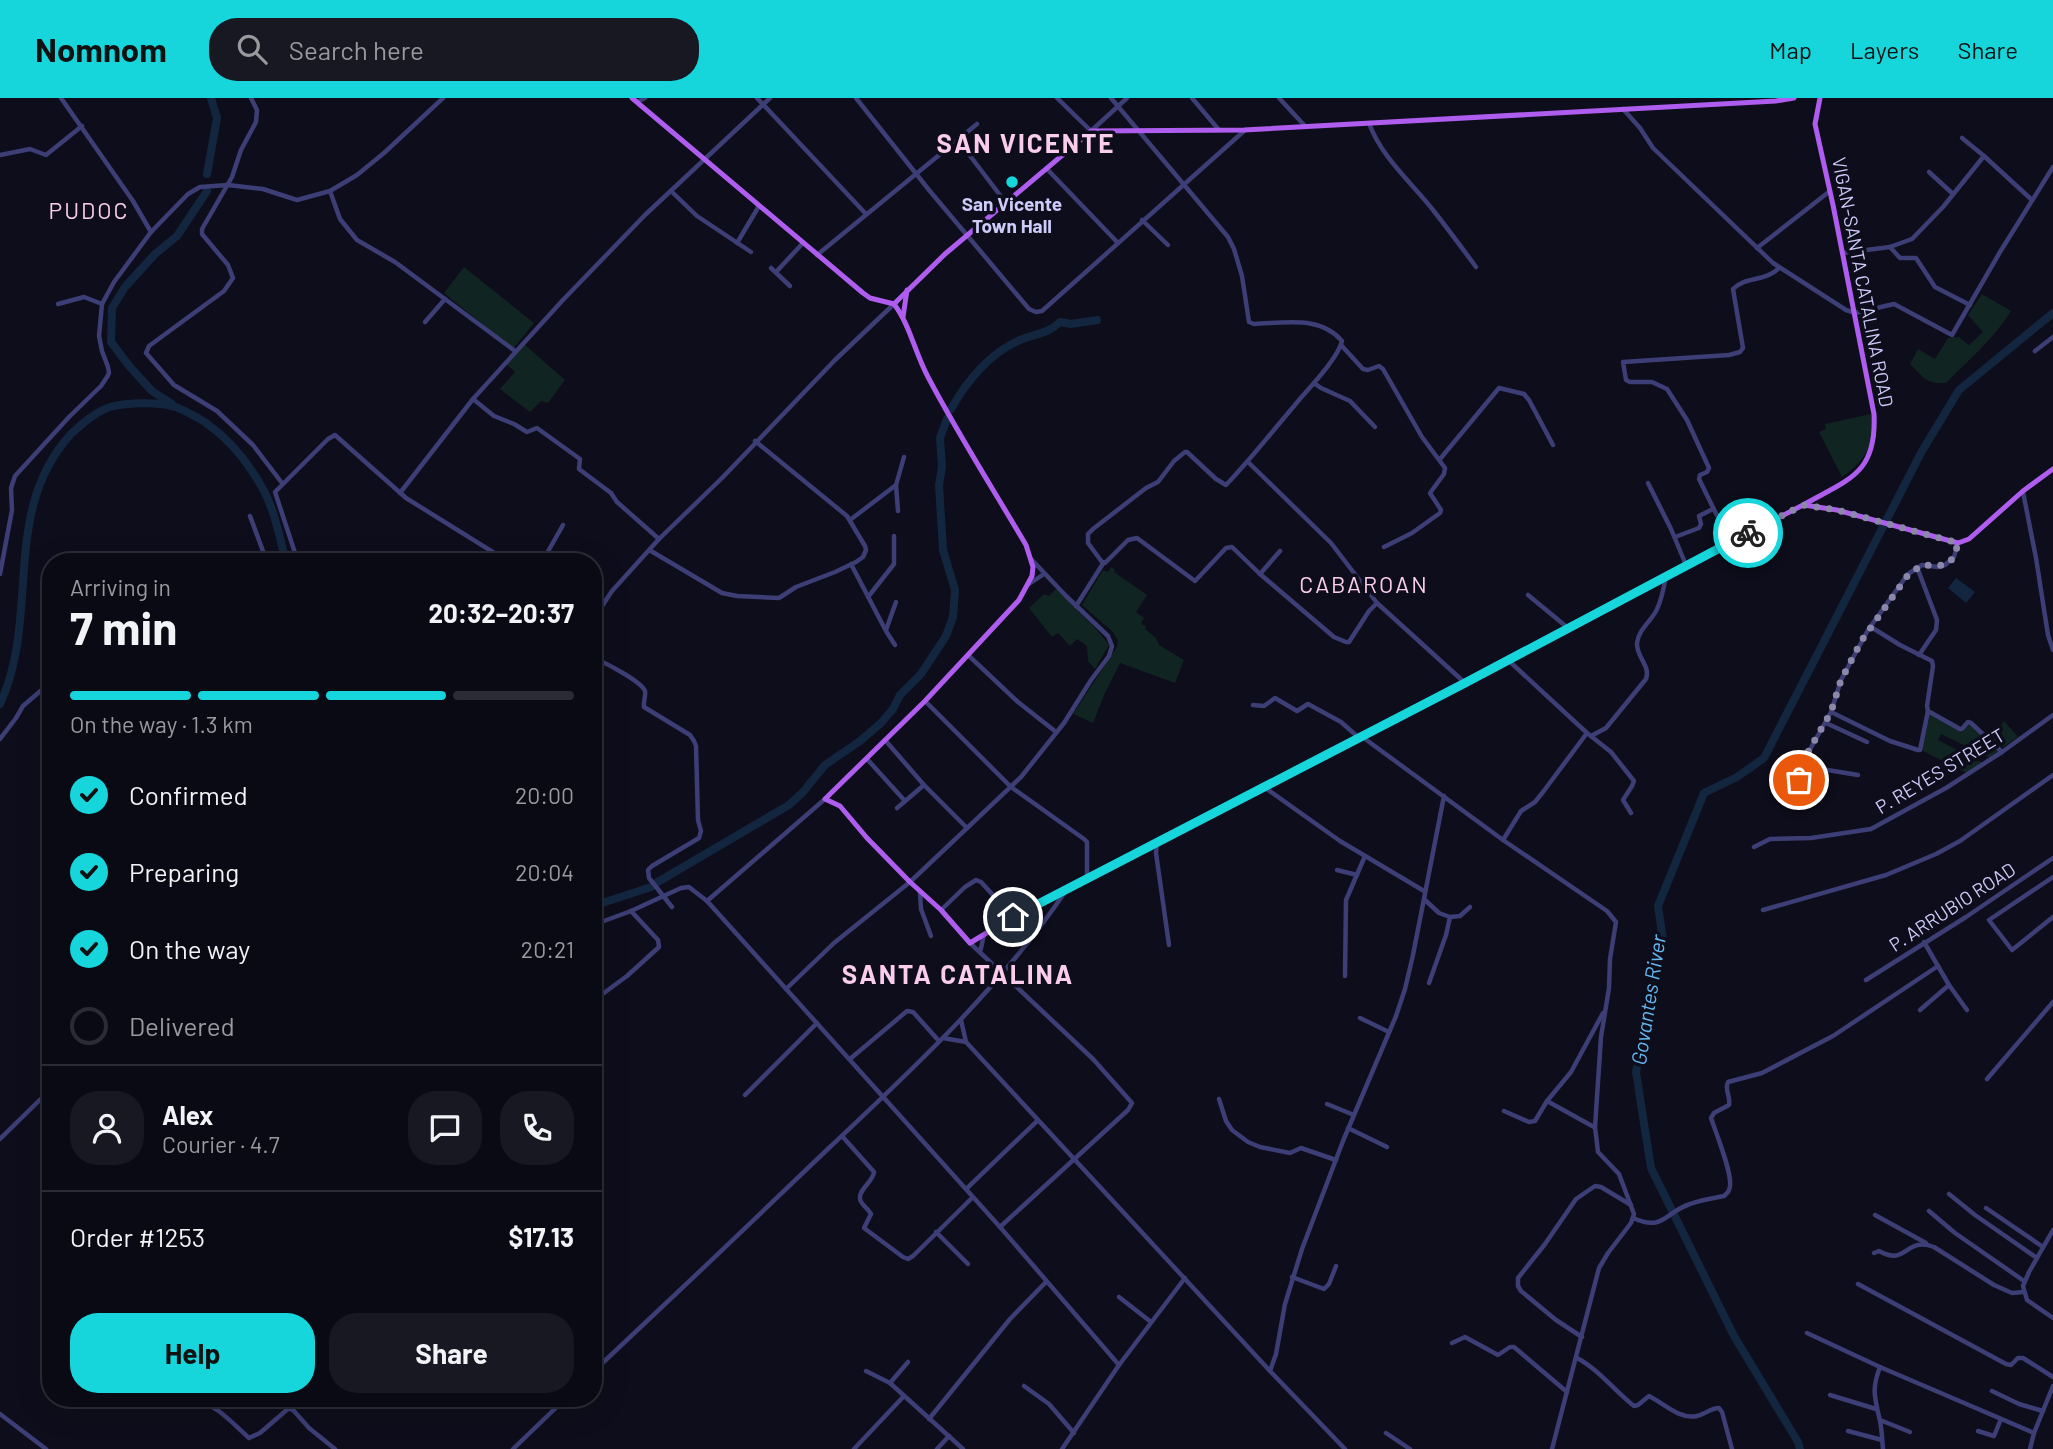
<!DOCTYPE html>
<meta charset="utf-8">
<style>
body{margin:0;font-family:Barlow,sans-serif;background:#181822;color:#f1f3f6;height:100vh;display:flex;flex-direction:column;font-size:26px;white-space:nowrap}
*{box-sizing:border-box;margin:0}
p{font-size:23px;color:#999aa0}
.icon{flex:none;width:38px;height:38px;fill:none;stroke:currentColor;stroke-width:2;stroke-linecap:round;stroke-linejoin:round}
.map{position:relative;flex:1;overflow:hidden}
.panel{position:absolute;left:42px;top:455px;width:560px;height:854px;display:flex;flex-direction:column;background:#0a0a14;border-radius:28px;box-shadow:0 7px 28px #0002,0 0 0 2px #2a2b34}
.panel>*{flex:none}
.pin{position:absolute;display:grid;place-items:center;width:60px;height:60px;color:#fff;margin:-30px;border:4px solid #fff;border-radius:50%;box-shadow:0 2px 7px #0007}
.courier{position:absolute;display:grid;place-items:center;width:70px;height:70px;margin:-35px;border:5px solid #16d6dc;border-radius:50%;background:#fff;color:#222;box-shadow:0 2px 9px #0007}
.summary em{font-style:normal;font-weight:700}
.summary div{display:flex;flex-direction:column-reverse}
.summary{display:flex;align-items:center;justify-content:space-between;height:119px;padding:0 28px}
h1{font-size:46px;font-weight:700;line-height:52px}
.bar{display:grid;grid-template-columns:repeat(4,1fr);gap:10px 7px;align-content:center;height:84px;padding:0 28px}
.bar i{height:9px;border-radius:5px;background:#2a2b34}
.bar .selected{background:#16d6dc}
.bar p{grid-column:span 4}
.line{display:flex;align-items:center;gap:18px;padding:0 28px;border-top:2px solid #2a2b34}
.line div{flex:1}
.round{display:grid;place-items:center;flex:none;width:74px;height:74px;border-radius:28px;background:#181822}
ol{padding:0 28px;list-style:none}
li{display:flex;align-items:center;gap:21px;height:77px}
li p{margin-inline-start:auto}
li .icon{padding:7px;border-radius:50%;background:#16d6dc;color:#111;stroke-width:4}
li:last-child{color:#999aa0}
li i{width:38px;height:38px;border:4px solid #2a2b34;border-radius:50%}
.cta{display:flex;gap:14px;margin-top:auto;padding:14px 28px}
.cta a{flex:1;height:80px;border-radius:28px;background:#16d6dc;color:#111;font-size:28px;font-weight:700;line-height:80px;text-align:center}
.cta a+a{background:#181822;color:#f1f3f6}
header{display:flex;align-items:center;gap:42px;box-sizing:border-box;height:98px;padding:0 35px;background:#16d6dc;color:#111}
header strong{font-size:33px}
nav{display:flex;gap:38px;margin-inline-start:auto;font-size:24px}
.search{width:490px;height:63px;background:#181822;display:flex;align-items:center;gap:18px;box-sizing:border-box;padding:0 24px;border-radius:28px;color:#999aa0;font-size:26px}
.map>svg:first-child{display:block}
.green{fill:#102422}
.water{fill:#12273f}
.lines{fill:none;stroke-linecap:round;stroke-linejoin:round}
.river{stroke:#12273f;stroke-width:8}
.minor{stroke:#3c3e75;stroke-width:4.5}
.major{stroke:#af5def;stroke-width:5}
.done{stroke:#8b88ac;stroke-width:7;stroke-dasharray:0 12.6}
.route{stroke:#16d6dc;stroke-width:9}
.poi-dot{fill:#16d6dc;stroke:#0e0d1b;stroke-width:2.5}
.labels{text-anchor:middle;stroke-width:7;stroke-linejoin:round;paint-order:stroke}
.poi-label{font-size:19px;font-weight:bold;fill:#cecbfa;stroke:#0e0d1b}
.street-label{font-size:19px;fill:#cecbfa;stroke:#0e0d1b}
.water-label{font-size:21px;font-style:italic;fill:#64b8f0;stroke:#0e0d1b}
.quarter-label{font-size:23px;letter-spacing:2px;fill:#facded;stroke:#0e0d1b}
.district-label{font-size:26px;font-weight:bold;letter-spacing:2px;fill:#facded;stroke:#0e0d1b}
</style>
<header>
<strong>Nomnom</strong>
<div class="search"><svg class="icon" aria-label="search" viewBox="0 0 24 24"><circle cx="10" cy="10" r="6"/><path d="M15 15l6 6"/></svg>Search here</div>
<nav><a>Map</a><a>Layers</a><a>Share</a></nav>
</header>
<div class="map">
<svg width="2053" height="1351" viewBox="0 0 2053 1351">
<rect width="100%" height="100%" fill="#0e0d1b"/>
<!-- green -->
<g class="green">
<path d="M464,169l70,56 -21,26 -69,-56z"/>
<path d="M1982,196l29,17c-17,28 -43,49 -65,72 -20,1 -22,-5 -36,-19l8,-15 17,10 13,-21 11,-1 10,8 14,-13 -15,-17z"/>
<path d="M524,246l41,36 -17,23 -7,-2 -11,11 -30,-23 15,-17 -9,-8z"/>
<path d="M1871,316c9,28 -8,48 -29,63l-23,-45 7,-3 -1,-5z"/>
<path d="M1111,469l4,3 -1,2 33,23 -11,17 8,6 -3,6 5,2 -1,3 11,9 3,7 25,15 -9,23 -55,-20 -15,30 -12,30 -20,-9 44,-67 1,-6 -5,-9 -31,-27 21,-35 5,2z"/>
<path d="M1056,491l41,41 12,15 -14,24 -7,-8 -1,-15 -10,-7 -7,7 -12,-13 -6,4 -23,-29 15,-14 5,2z"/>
<path d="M1930,616l33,18 7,-8 29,28 -9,6 -49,-24 -3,6 45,23 -16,10 -46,-23z"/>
<path d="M2004,623l14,16 -15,10 -6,-2 -7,-8z"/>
</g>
<!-- water -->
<path class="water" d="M1956,480l19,14 -9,11 -18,-15z"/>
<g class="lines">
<!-- river -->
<g class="river">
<path d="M207,76l10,-56 -6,-20"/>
<path d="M172,306l-20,-13 -22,-24 -19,-25 1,-34 13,-21 30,-33 22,-18 30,-45"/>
<path d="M951,311c16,-28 39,-56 69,-69 14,-6 28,-6 40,-18l11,2 26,-4"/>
<path d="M0,606c41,-88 0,-193 71,-270 11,-10 24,-22 39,-27 18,-5 56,-6 73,3 9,5 19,9 27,16 22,16 41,41 54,65 11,21 16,48 22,71"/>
<path d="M656,785l133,-78 14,-13 22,-27 35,-24 21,-18 12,-14 7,-14 21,-21 25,-38 7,-19 2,-27 -12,-40 -4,-65 3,-18 -2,-29 7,-19"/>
<path d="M593,808l58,-19"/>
<path d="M1800,1351l-2,-7 -64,-106 -83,-168 -15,-96 27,-132 -5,-34 46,-113 33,-16 27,-19 158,-307 37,-61 94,-77"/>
</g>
<!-- minor -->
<g class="minor">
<path d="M61,0l72,103 18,31"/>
<path d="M251,0l6,12 -1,12 -15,28 -9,27 -30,52v5l26,31 5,13 -9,13 -75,55 -3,7 28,32 43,26 36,34 29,38"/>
<path d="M757,0l109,116"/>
<path d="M856,0l73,92 100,119 7,3 6,-1 202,-180"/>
<path d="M1057,0l34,33 36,-33"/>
<path d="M1111,0l117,139 6,12 8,27 7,46 5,2c30,-1 66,-9 88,17 -4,18 -36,50 -48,65 -23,27 -44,54 -68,79l-10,-6 -29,-27h-2l-11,9 -16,21 -12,6 -53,41 -5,5v9l14,19 3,1 23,-23 9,-2 58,43 31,-33 6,-1 28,27 74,63 12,5h3l20,-31 8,-8"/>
<path d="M1192,0l27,32"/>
<path d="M1279,0l26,28"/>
<path d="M637,4l8,-4"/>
<path d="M1623,11l17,19 13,20 120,115 73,47 9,3 39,-9 58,31 48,-83 53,-85"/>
<path d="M1369,25c12,34 43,60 64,87 15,19 29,38 43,57"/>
<path d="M1962,40l22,18"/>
<path d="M958,42l48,63"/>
<path d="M0,57l30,-6 16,6 36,-29"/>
<path d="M1047,71l71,74"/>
<path d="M1929,74l24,22"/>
<path d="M330,93l10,28 17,21 38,22 120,89"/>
<path d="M671,93l26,25 54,36"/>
<path d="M1142,122l26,25"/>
<path d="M737,145l22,-37"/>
<path d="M1890,149l10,11h16l19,29 35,18"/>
<path d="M1757,150l73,-57"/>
<path d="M1843,155l47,-6 22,-8 31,-32 41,-51 48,44"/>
<path d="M817,157l160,-131"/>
<path d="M771,170l19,18"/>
<path d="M776,174l27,-29"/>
<path d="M58,206l26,-7 18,7"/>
<path d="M425,224l20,-23"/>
<path d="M1341,247l22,24 5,1 11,-4 4,3 39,68 23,31 -1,6 -14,19 11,17 -1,3 -28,20 -28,14"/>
<path d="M2035,253l18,-14"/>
<path d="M1314,285l7,5 29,13 25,26"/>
<path d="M473,301l21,17 20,8 13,8 10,-4 43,31 -1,10 32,24 6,9 42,37"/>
<path d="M1440,361l59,-71 25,6 5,6 24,45"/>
<path d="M1248,364l83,81 46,60 87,79"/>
<path d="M1648,385l23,46 15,36"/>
<path d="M2023,394l13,66 12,77 5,15"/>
<path d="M400,395l73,-94 89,-98 83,-86 125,-117"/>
<path d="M898,413l-2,-26 8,-28"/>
<path d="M250,418l17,46"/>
<path d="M850,422l46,-35"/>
<path d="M1675,439l24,-9 2,-4 -2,-8 14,-7"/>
<path d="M1730,444l-31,-63 1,-4 7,-3 2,-4 -22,-48 -20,-31 -15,-7h-22l-4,-2 -3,-18 106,-7 11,-3 3,-4 -10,-59c12,-13 33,-7 46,-21"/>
<path d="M651,453l71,42 15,3 42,2 17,-11 39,-15 21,-10 7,-5 3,-7 -1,-4 -18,-30 -92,-75"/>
<path d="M298,464l-23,-70 53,-53 7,-4 71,63 103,64"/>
<path d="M542,464l21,-37"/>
<path d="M851,466l35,67 9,14"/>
<path d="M1917,469l20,53 -1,10 -17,25"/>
<path d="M0,476l12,-64 -1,-22 4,-12 54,-59 32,-31 6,-9 2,-4 -1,-6 -6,-16 -3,-15 3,-32 12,-22 37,-50 37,-38 12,-7 28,-2 35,4 34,11 33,-9 27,-16 27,-22 59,-55"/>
<path d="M1260,476l20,-23"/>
<path d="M1029,486l15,-10"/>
<path d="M1528,497l40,33"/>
<path d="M868,499l26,-33v-28"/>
<path d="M1076,508l28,-44"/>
<path d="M593,522l19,-29 47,-52 63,-61 113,-118 59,-56"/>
<path d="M1871,529l29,18 32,16 1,5 -6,40 1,5 32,18h2l6,-7 3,1 31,29"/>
<path d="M886,532l10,-28"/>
<path d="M968,557l50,47 38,30"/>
<path d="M593,560c11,4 48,23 52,33 1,5 -2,12 -1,16l46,28 4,6 2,5 2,74 3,11 -2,7 -47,28 -4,4 1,8 23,29"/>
<path d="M1508,562l79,73 24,19 23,29 -2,5 -9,14 8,13"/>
<path d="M925,603l86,86 73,52 3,3v37"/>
<path d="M1253,607l11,1 11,-8 22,13 11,-7 33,18 17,15"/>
<path d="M1831,614l59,29 28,9h2l8,-39"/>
<path d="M1826,625l41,19"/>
<path d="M1361,638l142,104 104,71 9,11 -6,37 -1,29 -8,49 -6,90 3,25 21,22 15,40 -3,9 -23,30 -9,15 -47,181"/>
<path d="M1591,638l15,-8 40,-49c5,-13 -10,-22 -9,-36 2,-15 15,-22 20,-34 5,-10 7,-22 9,-33"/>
<path d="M0,641l16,-21 7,-12 28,-24"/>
<path d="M885,642l39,45 43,43"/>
<path d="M867,661l38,42"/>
<path d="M1803,668l55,9"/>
<path d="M1779,686l19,-3 10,-28 23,-41 10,-32 27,-50 40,-56 14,-9 16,2 7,-2 9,-8 4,-14"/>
<path d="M1264,689l76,54 84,50"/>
<path d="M897,710l27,-23"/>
<path d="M1503,742l18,-29 14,-9 8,-10 44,-59"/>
<path d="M1157,745l-1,10 13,92"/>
<path d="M1754,749l16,-8 41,-1 60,-9 75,-41 56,-36 51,-37"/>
<path d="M1337,772l20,5"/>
<path d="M2053,779l-64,43 23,30 41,-33"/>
<path d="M920,794l1,17 10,27"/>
<path d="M1424,801l15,14 11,4 -4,18 -17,48"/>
<path d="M707,803l118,-102"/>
<path d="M941,812l24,-23 11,-7 5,2 32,35"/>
<path d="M1763,812l123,-35 50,-21 24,-13 93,-66"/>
<path d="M1450,819l10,-1 10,-9"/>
<path d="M593,827l38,-14 50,-23 8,-1 18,14 293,326 119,138"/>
<path d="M1924,844l25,43 18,25"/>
<path d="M970,845l123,116 39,44 -4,7 -128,117"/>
<path d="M980,854l4,-17"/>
<path d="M1345,878l1,-76 19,-44"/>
<path d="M1866,882l100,-63 87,-59"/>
<path d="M786,891l48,-46 76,-61 111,-105 43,-54 27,-43 18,-24 3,-10 -4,-10 -42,-40 -34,-36"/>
<path d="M593,903l34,-25 32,-29 -1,-7 -27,-29"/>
<path d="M1920,912l29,-25"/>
<path d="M1360,920l29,14"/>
<path d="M961,922l5,22 304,329 75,78"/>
<path d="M943,940l23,4"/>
<path d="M593,952l5,3"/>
<path d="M850,961l57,-48 6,1 26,29"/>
<path d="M1987,981l66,-77"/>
<path d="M745,997l72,-72"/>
<path d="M1219,1001l7,22 6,9 16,12 12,5 30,6 11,-5 35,12"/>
<path d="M1547,1003l47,26"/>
<path d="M1327,1006l27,11"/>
<path d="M1504,1013l25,11 6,-1 12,-20 24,-29 32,-59"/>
<path d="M1348,1030l39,19"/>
<path d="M842,1038l32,36c-1,10 -16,18 -14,27 0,4 9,11 11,15l-7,14 39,29 5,2 5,-3 59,-58"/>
<path d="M0,1041l51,-50"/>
<path d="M966,1091l71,-68"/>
<path d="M1949,1096l26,21 62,43"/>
<path d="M1986,1110l57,39"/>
<path d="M1929,1113l26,22 69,48"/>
<path d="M1875,1117l51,28"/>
<path d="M1633,1120c31,14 32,-6 57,-14 11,-4 23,-6 34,-8 4,-4 5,-4 6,-10 2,-14 -14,-53 -19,-68l3,-5 15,-8c2,-8 -5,-16 -1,-23l34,-9 71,-37 105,-70"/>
<path d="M2053,1132l-24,42 -6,14 4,14 26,18"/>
<path d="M936,1134l32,32"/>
<path d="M1874,1155l5,-2c29,16 25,-15 55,-4l60,38 18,8 11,-1"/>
<path d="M1292,1179l32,12 5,-5 7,-18"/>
<path d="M1858,1186l148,80 5,1 7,-7h5l30,19"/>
<path d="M1119,1199l32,25"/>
<path d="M1807,1235l73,34c-9,23 -5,31 0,54 2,9 2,19 3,28"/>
<path d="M1582,1239l-26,-17 -35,-29 -3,-5v-8l27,-34 31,-45 19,-13 6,1 30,18"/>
<path d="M1452,1245l13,-6 33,18 12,-8h4l53,45"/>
<path d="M1577,1260c21,11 38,33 57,48l4,-1 11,-9c14,7 31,24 48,20 8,-2 14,-8 22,-8l3,4 10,37"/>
<path d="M1880,1269l154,66"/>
<path d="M866,1273l24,12 73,66"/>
<path d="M1270,1273l6,-17 9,-50 17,-55 41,-108 53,-125 9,-27 8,-34 31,-159"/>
<path d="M593,1274c80,-75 159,-150 238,-226 84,-79 171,-160 236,-257"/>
<path d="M890,1285l18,-21"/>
<path d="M1024,1288l25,18 25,29"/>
<path d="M1992,1293l27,13 24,7"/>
<path d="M1830,1297l46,14"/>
<path d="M193,1300c25,8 37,23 56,40l11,-5 29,-25 5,3 15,17 26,21"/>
<path d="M0,1316l46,35"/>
<path d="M929,1321l81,-100 36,-37"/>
<path d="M1880,1322l30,12"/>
<path d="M1848,1333l34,9"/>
<path d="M1978,1333l16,5 7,-17"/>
<path d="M1386,1335l24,16"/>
<path d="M513,1351l53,-51"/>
<path d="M854,1351l50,-53"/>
<path d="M937,1351l12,-13"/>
<path d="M1062,1351l57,-84 66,-87"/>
<path d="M2030,1351l4,-16 19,-47"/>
</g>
<!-- major -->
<g class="major">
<path d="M632,0l231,195 7,5 24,6c16,21 21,49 34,73 30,57 65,112 98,168l7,22 -1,9 -13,24 -94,101 -100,98 15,7 27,32 43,44 31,28 29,33 43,-26 790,-412c46,-26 74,-31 71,-91l-41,-209 -18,-81 5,-26"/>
<path d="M894,206l51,-50 146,-123 153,-1 532,-29 18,-3"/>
<path d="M903,219l4,-27"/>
<path d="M1804,407l33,5 121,33 11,-4 54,-48 30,-22"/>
</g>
</g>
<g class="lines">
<!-- done -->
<path class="done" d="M1748,435l55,-28 34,5 121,33c-6,25 -13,23 -36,22l-14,10 -46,65 -21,40 -10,32 -23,40 -9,28"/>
<!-- route -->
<path class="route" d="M1013,819l452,-234 283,-150"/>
</g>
<!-- markers -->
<circle class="poi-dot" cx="1012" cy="84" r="7"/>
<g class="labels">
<!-- poi labels -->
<g class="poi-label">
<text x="1012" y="113">San Vicente<tspan x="1012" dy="22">Town Hall</tspan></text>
</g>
<!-- street labels -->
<g class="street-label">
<text transform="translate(1863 184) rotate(79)" y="7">VIGAN-SANTA CATALINA ROAD</text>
<text transform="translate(1940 673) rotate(-31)" y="7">P. REYES STREET</text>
<text transform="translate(1952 809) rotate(-33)" y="7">P. ARRUBIO ROAD</text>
</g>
<!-- water labels -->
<g class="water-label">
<text transform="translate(1649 902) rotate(-81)" y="7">Govantes River</text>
</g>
<!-- quarter labels -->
<g class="quarter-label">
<text x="89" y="121">PUDOC</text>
<text x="1364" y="495">CABAROAN</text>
</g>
<!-- district labels -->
<g class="district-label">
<text x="1026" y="55">SAN VICENTE</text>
<text x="958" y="886">SANTA CATALINA</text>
</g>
</g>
</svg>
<div class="pin" style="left:1799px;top:682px;background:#ea580c"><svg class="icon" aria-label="bag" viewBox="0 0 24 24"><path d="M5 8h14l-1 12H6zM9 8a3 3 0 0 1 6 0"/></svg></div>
<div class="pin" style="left:1013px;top:819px;background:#1f2937"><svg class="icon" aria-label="home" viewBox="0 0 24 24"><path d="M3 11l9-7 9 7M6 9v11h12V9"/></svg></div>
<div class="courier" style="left:1748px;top:435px"><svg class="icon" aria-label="bike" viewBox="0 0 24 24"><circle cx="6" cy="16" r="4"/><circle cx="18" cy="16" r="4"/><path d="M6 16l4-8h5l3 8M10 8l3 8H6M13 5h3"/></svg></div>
<section class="panel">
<div class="summary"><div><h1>7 min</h1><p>Arriving in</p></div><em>20:32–20:37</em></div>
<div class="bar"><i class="selected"></i><i class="selected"></i><i class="selected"></i><i></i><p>On the way · 1.3 km</p></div>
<ol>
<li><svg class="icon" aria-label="check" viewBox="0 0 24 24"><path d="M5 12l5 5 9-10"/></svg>Confirmed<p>20:00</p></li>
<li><svg class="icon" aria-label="check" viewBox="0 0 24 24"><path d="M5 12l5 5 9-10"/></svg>Preparing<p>20:04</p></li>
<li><svg class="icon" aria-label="check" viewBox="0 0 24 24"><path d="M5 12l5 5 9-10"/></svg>On the way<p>20:21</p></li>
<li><i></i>Delivered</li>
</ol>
<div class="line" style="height:126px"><a class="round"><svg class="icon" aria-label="person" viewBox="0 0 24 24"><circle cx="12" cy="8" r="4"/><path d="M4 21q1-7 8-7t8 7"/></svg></a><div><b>Alex</b><p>Courier · 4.7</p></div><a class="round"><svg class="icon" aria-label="chat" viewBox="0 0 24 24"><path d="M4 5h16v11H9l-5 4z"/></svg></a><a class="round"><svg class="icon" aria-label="phone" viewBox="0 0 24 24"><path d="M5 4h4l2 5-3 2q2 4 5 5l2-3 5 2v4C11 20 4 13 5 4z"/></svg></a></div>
<div class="line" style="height:91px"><div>Order #1253</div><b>$17.13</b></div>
<div class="cta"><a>Help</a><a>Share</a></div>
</section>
</div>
